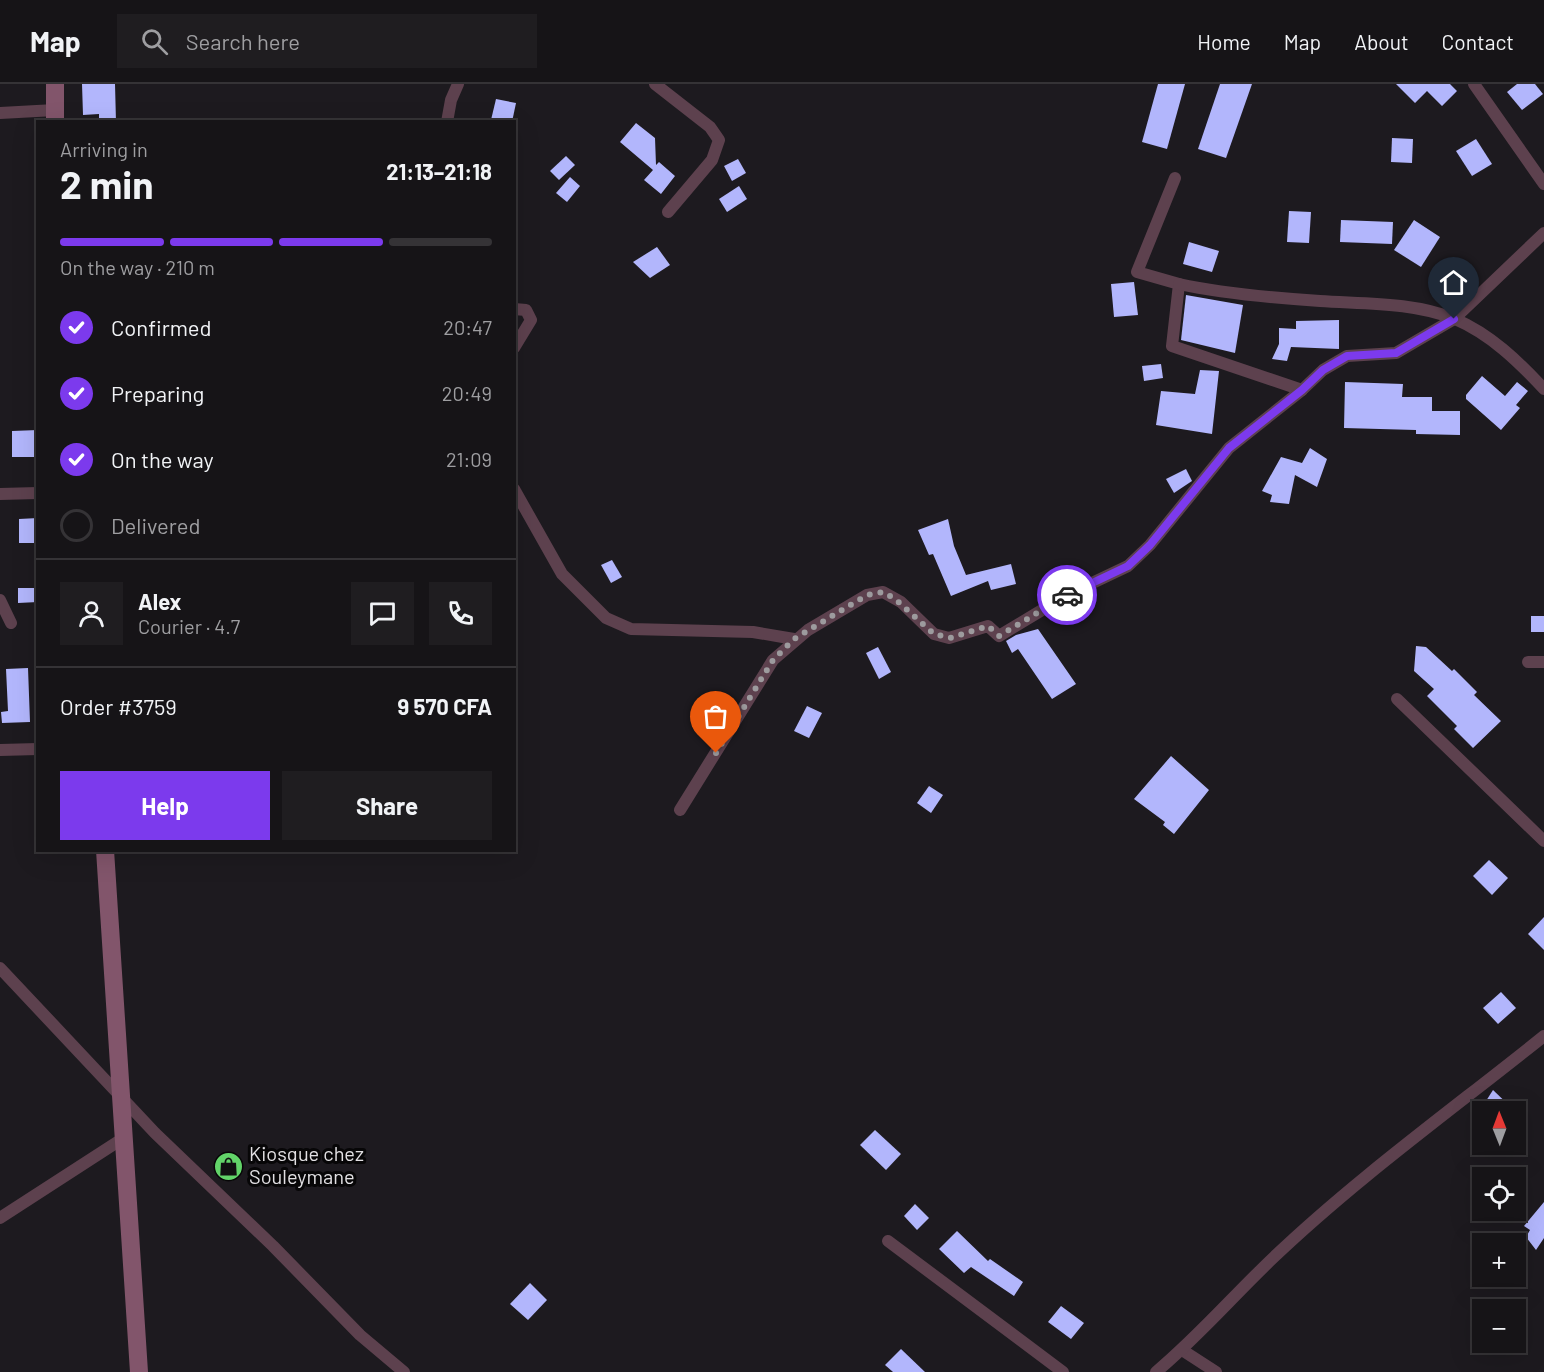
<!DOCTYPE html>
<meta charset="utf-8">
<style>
body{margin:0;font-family:Barlow,sans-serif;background:#1f1d20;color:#f1f3f6;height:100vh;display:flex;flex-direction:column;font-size:22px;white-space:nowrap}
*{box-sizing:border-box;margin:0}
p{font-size:20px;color:#9e9ea1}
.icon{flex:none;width:33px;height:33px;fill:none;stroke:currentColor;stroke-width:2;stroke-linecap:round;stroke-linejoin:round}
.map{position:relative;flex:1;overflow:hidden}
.drawer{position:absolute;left:36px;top:36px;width:480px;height:732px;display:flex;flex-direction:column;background:#161417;border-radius:0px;box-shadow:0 6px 24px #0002,0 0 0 2px #353336}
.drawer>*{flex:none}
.needle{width:39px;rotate:359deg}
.buttons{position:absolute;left:1472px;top:1017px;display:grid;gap:12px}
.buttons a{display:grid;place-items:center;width:54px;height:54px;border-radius:0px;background:#161417;box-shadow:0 6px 24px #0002,0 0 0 2px #353336;font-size:30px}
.pin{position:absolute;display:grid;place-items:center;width:51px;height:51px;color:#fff;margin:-62px -26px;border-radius:50% 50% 50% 0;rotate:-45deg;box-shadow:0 0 6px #0007}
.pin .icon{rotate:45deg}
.courier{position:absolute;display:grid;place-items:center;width:60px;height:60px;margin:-30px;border:4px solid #7c3aed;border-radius:50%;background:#fff;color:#222;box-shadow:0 2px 8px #0007}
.head em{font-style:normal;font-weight:700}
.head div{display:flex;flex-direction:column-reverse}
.head{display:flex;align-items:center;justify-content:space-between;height:102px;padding:0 24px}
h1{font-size:39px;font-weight:700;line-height:45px}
.bar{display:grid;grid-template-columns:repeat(4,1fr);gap:9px 6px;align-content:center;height:72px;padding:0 24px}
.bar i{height:8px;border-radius:4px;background:#353336}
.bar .selected{background:#7c3aed}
.bar p{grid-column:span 4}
.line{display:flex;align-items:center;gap:15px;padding:0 24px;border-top:2px solid #353336}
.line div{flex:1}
.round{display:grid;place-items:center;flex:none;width:63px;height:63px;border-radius:0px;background:#1f1d20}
ol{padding:0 24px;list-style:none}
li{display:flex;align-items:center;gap:18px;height:66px}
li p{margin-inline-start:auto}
li .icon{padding:6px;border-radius:50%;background:#7c3aed;color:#fff;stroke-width:4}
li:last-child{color:#9e9ea1}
li i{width:33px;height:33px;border:3px solid #353336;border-radius:50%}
.action{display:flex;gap:12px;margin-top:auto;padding:12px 24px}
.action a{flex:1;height:69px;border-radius:0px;background:#7c3aed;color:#fff;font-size:24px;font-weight:700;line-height:69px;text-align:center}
.action a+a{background:#1f1d20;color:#f1f3f6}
header{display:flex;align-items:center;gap:36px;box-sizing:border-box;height:84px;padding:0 30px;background:#161417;border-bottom:2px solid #353336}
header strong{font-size:28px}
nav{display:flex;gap:33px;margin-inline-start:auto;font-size:21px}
.search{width:420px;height:54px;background:#1f1d20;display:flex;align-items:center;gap:15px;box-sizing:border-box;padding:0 21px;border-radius:0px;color:#9e9ea1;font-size:22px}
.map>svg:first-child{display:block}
.building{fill:#b2b6fc}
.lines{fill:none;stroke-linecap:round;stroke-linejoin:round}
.street{stroke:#5d414e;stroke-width:12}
.secondary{stroke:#82556b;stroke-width:18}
.done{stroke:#9d9b9e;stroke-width:6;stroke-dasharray:0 10.8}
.route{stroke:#7c3aed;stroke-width:8}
.labels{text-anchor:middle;stroke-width:6;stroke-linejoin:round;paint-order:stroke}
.poi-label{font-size:20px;fill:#e2e0e3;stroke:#070607;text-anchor:start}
</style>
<header>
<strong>Map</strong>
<div class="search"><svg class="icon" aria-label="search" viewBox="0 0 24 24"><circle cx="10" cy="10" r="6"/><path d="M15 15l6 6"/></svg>Search here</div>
<nav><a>Home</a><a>Map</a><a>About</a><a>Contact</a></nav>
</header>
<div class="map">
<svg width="1544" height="1288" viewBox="0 0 1544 1288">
<rect width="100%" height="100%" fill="#1d1a1f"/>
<!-- building -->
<g class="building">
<path d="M82,0h33l1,38h-17v-8l-16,1z"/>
<path d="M1158,0h27l-18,65 -25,-7z"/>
<path d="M1220,0h32l-26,74 -28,-9z"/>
<path d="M1396,0h54l7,7 -15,15 -15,-15 -12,12z"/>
<path d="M1517,0h18l8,10 -21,16 -15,-18z"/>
<path d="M496,15l20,4 -4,19 -21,-2z"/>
<path d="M636,39l19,15 1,27 3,-3 16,14 -14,18 -17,-14 9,-10 -33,-28z"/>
<path d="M1392,54l21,1 -1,24 -21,-1z"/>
<path d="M1476,55l16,25 -20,12 -16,-25z"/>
<path d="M566,72l9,9 -16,15 -9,-9z"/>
<path d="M738,75l8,14 -14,8 -8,-15z"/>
<path d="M570,93l10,9 -13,16 -11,-9z"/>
<path d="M739,102l8,13 -20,13 -8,-13z"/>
<path d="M1289,127l22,1 -2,31 -22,-1z"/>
<path d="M1341,136l52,2 -1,22 -52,-2z"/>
<path d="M1414,136l26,17 -19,30 -27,-17z"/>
<path d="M1189,158l30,9 -7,21 -29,-8z"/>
<path d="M657,163l13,18 -20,13 -17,-16z"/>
<path d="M1134,198l4,33 -24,2 -3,-33z"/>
<path d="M1186,211l57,10 -8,48 -54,-13z"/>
<path d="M1339,236v29l-48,-2 -4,14 -15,-2 7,-15v-16l17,1v-8z"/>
<path d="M1161,280l2,14 -19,3 -2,-15z"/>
<path d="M1200,286l19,1 -7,63 -56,-9 5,-34 34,3z"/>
<path d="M1482,292l23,20 12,-14 11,9 -12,14 4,3 -19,22 -35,-31v-4z"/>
<path d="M1345,298l58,2 -1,13h30v14h28v24l-44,-1v-4l-72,-2z"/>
<path d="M38,346v27h-26v-26z"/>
<path d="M1310,364l17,11 -10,28 -22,-12 -6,29 -19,-2 2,-7 -10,-4 19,-34 21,6z"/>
<path d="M1186,385l6,12 -18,12 -8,-14z"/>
<path d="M38,434v25h-19v-24z"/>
<path d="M948,435l6,27 12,29 45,-11 5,20 -25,6 -3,-9 -37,15 -18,-42 -4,1 -11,-25z"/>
<path d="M612,476l10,17 -11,6 -10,-18z"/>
<path d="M18,504h20v14l-20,1z"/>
<rect x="1531" y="532" width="13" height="16"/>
<path d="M1038,545l38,55 -24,15 -34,-50 -6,4 -6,-12 10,-6z"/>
<path d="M1416,562l10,1 26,24 2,-2 23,23 -3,3 27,26 -28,27 -19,-19 3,-3 -30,-30 7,-7 -20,-18z"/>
<path d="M878,563l13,25 -12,7 -13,-26z"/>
<path d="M28,584l2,54 -28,1 -1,-11 7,-1 -2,-42z"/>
<path d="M807,622l15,7 -13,25 -15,-7z"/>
<path d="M1171,672l38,34 -35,44 -11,-9 2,-3 -31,-23z"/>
<path d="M929,702l14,9 -12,18 -14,-10z"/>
<path d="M1489,776l19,18 -16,17 -19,-19z"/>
<path d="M1544,833v33l-16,-16z"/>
<path d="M1501,908l15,16 -18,16 -15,-16z"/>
<path d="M1493,1006l23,22h-37z"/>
<path d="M875,1046l26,24 -15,16 -26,-25z"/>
<path d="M1544,1118v36l-8,12 -10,-13 4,-7 -6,-4z"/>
<path d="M915,1120l14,14 -12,12 -13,-14z"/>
<path d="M957,1147l31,30 2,-2 33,23 -9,14 -43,-29 -7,6 -25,-24z"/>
<path d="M530,1199l17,17 -19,20 -18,-16z"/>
<path d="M1061,1222l23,17 -13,16 -23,-17z"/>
<path d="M901,1265l24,23h-32l-8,-7z"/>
</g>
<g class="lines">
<!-- street -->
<g class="street">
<path d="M655,0l55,43 9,13 -7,20 -44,52"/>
<path d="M1474,0l70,100"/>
<path d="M0,29l55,-3"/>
<path d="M447,38l4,-22 7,-16"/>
<path d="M1175,94l-38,94 42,12 -7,62 130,44"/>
<path d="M1179,200c46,10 94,14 141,17 43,3 93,1 135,18 35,15 63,42 89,70"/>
<path d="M514,225l12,1 5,10 -17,28"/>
<path d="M514,405l48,85 44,44 25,11 122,3 41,7"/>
<path d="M0,410l38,-1"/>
<path d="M0,516l11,23"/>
<path d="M1528,578h16"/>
<path d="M1397,615l147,142"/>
<path d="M0,666l38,-1"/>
<path d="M680,726l93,-150 35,-30 59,-35 16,-3 18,10 33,32 15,4 39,-12 11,10 68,-41 61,-29 22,-21 79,-97 73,-58 21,-20 24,-14 49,-3 58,-34 90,-86"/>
<path d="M0,884l155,165 118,113 87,89 44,37"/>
<path d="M0,1134l122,-79"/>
<path d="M888,1157l175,131"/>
<path d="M1182,1266l34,22"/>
<path d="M1156,1288c42,-35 77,-76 117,-114 84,-80 180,-149 271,-222"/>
</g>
<!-- secondary -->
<g class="secondary">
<path d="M55,0v38"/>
<path d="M105,766l34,522"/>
</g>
</g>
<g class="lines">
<!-- done -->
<path class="done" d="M716,669l57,-93 21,-21 73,-44 16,-3 12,7 39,35 16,4 38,-12 11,10 68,-41"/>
<!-- route -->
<path class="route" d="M1067,511l61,-29 22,-21 79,-97 73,-58 21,-20 24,-14 49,-3 58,-34"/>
</g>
<!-- icons -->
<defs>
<symbol id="shop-disc" viewBox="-11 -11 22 22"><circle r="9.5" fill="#62d469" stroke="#070607"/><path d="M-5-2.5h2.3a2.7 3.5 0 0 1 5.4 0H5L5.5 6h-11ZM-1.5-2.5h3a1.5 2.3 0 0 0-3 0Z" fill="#111"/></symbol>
</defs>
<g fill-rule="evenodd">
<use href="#shop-disc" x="212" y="1066" width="33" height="33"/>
</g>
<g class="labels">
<!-- poi labels -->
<g class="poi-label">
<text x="249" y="1077">Kiosque chez<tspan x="249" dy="23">Souleymane</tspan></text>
</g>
</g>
</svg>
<div class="buttons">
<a><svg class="needle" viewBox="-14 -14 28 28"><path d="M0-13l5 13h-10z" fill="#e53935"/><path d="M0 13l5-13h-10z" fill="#9e9ea1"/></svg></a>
<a><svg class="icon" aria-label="locate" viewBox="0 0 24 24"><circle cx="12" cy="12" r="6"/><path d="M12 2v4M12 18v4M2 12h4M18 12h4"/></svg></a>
<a>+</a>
<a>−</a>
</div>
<div class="pin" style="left:716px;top:669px;background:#ea580c"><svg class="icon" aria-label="bag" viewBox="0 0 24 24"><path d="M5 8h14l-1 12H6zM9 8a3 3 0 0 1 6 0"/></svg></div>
<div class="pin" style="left:1454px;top:235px;background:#1f2937"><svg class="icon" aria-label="home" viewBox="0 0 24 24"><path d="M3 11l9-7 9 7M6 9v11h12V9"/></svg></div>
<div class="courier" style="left:1067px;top:511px"><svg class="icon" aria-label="car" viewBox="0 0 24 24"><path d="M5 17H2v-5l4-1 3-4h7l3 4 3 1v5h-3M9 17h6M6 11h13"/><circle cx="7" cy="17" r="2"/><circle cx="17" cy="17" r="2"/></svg></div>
<section class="drawer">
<div class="head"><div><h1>2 min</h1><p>Arriving in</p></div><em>21:13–21:18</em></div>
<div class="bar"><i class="selected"></i><i class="selected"></i><i class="selected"></i><i></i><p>On the way · 210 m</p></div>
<ol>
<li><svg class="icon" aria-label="check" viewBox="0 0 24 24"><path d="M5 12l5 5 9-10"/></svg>Confirmed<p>20:47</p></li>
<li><svg class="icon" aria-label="check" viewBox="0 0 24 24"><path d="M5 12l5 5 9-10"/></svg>Preparing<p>20:49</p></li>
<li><svg class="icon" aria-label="check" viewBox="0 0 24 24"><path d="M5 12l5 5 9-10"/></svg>On the way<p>21:09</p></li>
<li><i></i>Delivered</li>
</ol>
<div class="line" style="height:108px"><a class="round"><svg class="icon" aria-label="person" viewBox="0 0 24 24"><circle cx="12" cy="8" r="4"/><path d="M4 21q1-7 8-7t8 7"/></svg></a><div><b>Alex</b><p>Courier · 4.7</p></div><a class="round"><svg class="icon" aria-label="chat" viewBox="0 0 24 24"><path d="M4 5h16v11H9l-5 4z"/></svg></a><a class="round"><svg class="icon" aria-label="phone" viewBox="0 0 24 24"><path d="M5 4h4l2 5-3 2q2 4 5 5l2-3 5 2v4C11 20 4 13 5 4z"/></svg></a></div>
<div class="line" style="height:78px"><div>Order #3759</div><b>9 570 CFA</b></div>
<div class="action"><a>Help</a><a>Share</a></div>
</section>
</div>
